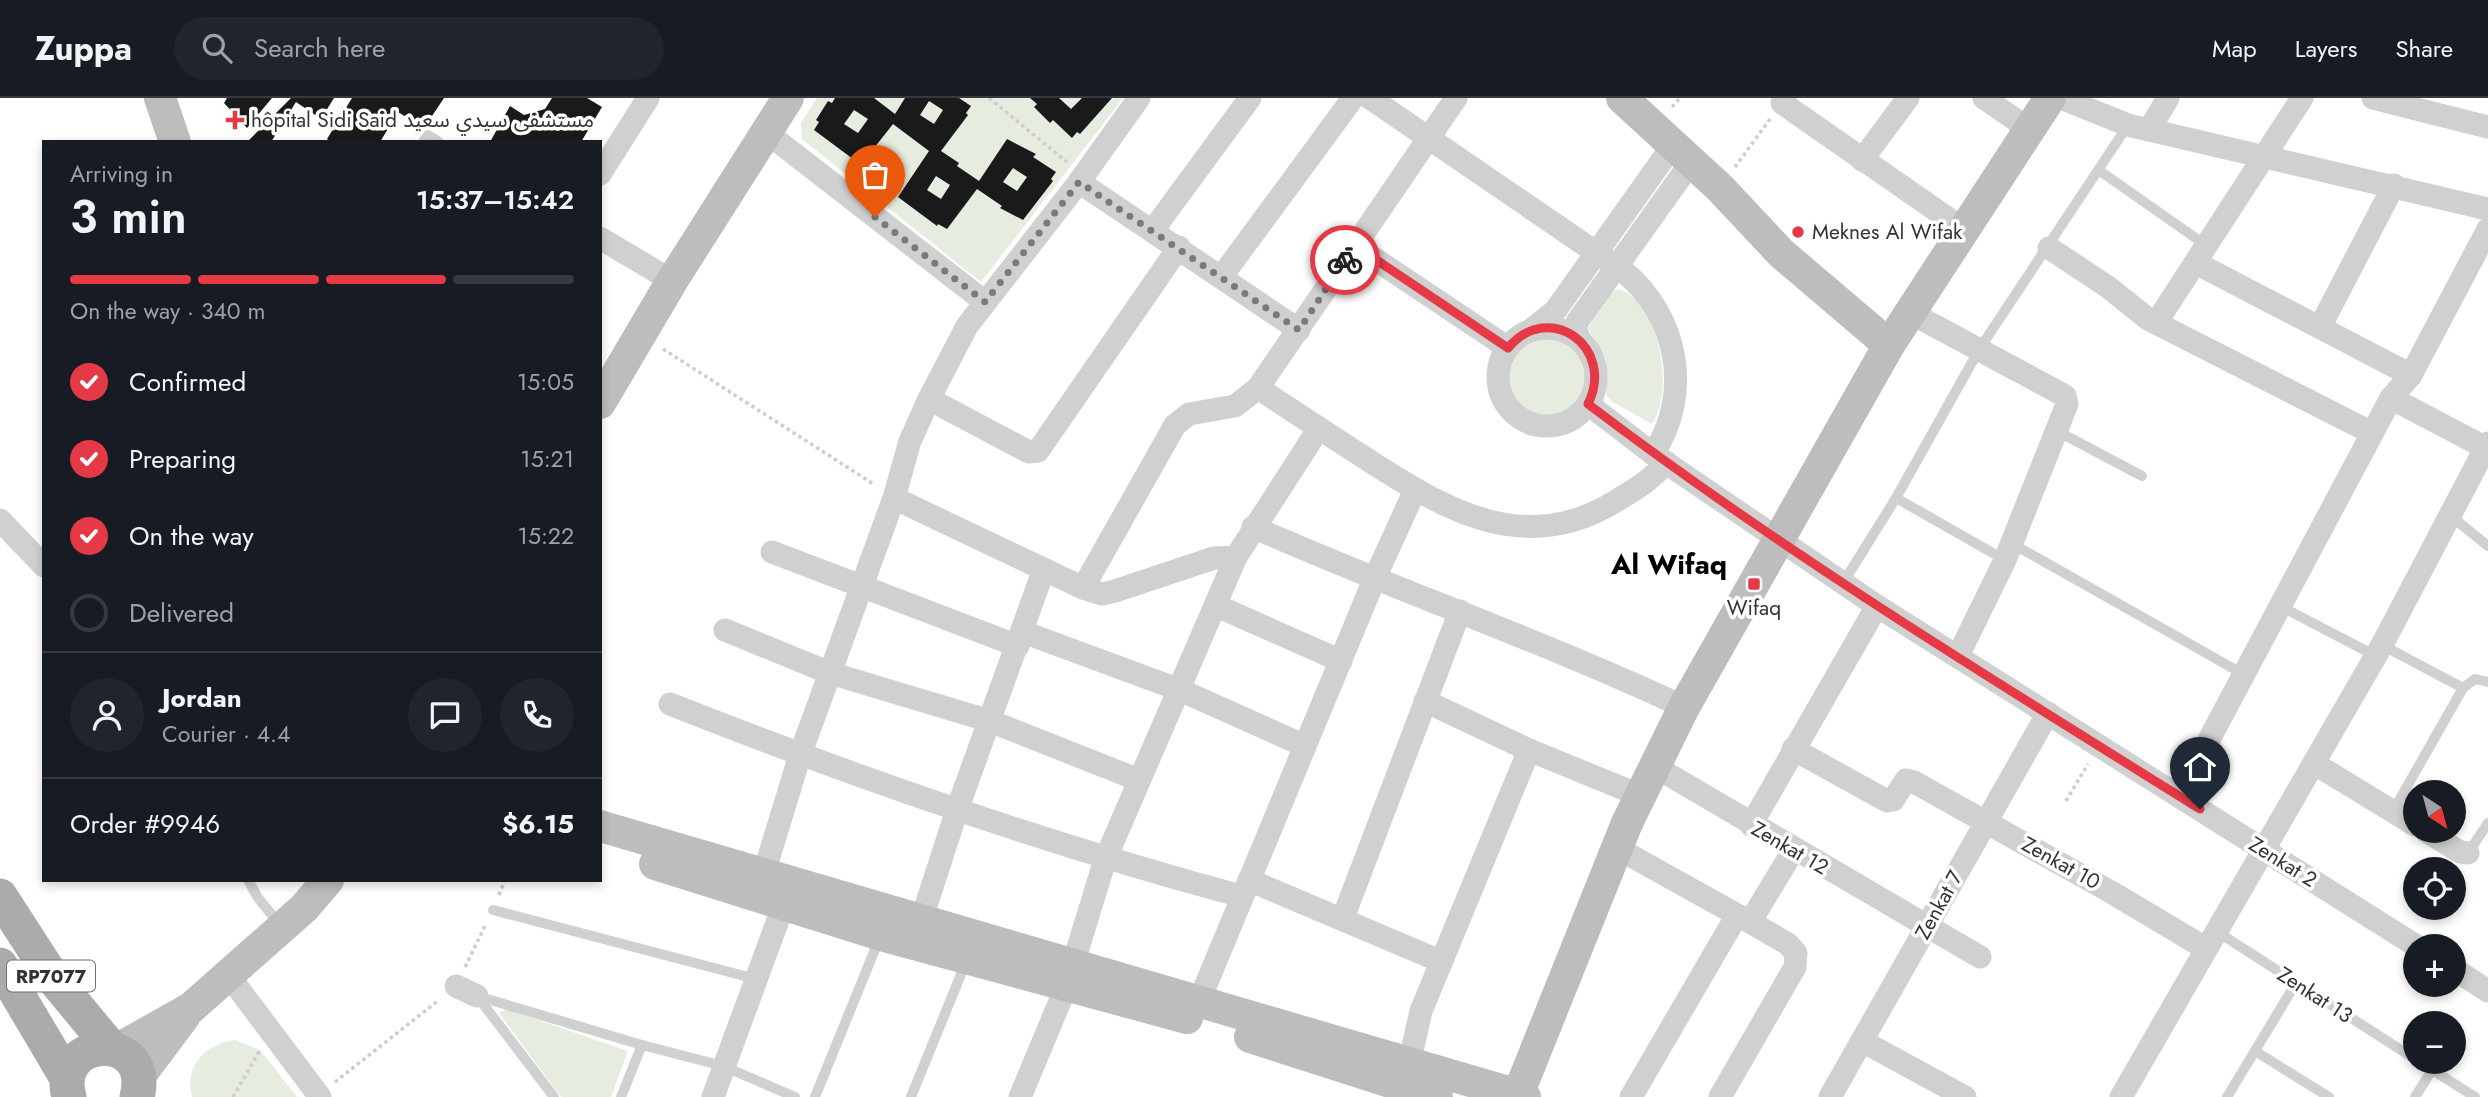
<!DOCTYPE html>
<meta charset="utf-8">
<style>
body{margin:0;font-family:Jost,"Noto Sans Arabic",sans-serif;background:#20242c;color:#f1f3f6;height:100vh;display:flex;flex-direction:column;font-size:26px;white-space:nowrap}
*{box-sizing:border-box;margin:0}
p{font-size:23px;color:#9ea1a6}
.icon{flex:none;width:38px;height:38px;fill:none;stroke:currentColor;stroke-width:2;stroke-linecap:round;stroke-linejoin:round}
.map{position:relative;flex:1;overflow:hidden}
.side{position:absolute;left:42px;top:42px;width:560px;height:742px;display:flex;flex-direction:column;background:#171b24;border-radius:0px;box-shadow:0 4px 10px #0003}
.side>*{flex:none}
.needle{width:46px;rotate:144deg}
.buttons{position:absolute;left:2403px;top:682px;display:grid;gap:14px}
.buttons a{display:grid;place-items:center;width:63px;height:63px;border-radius:50%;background:#171b24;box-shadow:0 4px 10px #0003;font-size:35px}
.pin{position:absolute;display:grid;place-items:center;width:60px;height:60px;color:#fff;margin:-72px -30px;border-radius:50% 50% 50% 0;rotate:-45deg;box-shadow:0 0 7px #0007}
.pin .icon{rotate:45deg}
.courier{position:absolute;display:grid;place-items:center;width:70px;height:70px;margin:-35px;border:5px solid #e63946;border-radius:50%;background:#fff;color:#222;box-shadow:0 2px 9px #0007}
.headline em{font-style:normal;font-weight:600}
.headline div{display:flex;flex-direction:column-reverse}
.headline{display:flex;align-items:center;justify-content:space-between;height:119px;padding:0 28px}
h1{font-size:46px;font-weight:600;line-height:52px}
.bar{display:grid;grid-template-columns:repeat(4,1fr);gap:10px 7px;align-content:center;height:84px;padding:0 28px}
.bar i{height:9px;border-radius:5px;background:#363941}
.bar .active{background:#e63946}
.bar p{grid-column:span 4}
.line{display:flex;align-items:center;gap:18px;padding:0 28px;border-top:2px solid #363941}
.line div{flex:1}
.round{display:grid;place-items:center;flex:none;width:74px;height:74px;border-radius:37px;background:#20242c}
ol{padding:0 28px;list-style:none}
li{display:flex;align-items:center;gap:21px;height:77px}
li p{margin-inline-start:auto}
li .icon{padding:7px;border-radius:50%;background:#e63946;color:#fff;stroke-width:4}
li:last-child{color:#9ea1a6}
li i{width:38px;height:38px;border:4px solid #363941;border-radius:50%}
header{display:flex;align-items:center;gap:42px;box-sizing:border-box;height:98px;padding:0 35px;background:#171b24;border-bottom:2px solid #363941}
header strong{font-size:33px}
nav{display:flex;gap:38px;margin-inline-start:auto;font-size:24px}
.search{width:490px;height:63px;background:#20242c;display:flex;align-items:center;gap:18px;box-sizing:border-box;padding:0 24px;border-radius:38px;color:#9ea1a6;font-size:26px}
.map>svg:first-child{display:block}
.green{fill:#e6ecdf}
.building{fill:#1a1a1a;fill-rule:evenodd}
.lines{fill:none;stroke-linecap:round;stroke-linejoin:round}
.path{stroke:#cdcdcd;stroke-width:3.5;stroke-dasharray:3.5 3.5;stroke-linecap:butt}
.lane{stroke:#d0d0d0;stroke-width:10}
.street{stroke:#d0d0d0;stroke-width:23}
.secondary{stroke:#bdbdbd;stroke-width:32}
.primary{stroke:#ababab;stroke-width:35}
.done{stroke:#7a7a7a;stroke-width:7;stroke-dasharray:0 12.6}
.route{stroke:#e63946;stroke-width:9}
.poi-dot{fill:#e63946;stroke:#fff;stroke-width:2.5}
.labels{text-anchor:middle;stroke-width:7;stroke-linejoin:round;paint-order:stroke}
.shield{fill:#fff;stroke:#707070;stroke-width:2}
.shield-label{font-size:19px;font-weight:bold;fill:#333}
.poi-label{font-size:21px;fill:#333;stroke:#fff;text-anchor:start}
.street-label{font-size:21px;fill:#333;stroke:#fff}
.district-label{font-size:28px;font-weight:bold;fill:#000;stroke:#fff}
</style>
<header>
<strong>Zuppa</strong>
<div class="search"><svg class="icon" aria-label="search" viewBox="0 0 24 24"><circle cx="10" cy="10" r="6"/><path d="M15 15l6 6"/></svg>Search here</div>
<nav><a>Map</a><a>Layers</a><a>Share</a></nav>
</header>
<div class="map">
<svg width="2488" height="999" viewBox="0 0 2488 999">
<rect width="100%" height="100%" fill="#fff"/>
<!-- green -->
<g class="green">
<path d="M817,0h306l-142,184 -179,-143 -1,-16z"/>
<path d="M1618,191c42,12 57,103 34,135l-41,-23 -5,-7v-34l-18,-32 24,-37z"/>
<circle cx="1546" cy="280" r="41"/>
<path d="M506,911l122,42 -17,46h-50l-62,-84z"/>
<path d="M235,942l25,10 37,47h-105c-8,-31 13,-53 43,-57z"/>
</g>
<!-- building -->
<g class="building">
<path d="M227,0h45l-25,30 -23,-25z"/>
<path d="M291,0h43l-13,21 -25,-17 -25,40h-24z"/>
<path d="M352,0h92l-20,30 -26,-16 -18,30h-49l-4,-3z"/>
<path d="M552,0h35l15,9 -21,35h-91l20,-36 14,9 21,-6z"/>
<path d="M835,0h39l21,16 10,-16h54l12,8 -5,7 2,2 -27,36 18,12 -2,3 22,15 28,-42 29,15 -3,3 23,15 -5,7 2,2 -30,39 -23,-12 2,-2 -25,-17 -30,40 -9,-5 -1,2 -39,-29 31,-46 -36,-27 -30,38 -8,-5 -2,2 -39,-29 5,-8 -3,-2 12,-19 4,2zM929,3l14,9 -9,14 -14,-9zM854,12l14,9 -10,14 -14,-9zM1013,70l14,9 -10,14 -14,-9zM936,78l14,9 -9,14 -14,-9z"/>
<path d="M1030,0h29l12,11 11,-11h30l-32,36 -3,-2 -5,6 -19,-18 -3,3 -16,-16 3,-3z"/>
</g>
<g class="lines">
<!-- path -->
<g class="path">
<path d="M989,0l78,64"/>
<path d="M1672,9l8,-9"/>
<path d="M1735,69l35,-48"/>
<path d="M663,251l212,136"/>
<path d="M2066,703l22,-37"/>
<path d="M499,797l6,-15"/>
<path d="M465,869l21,-43"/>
<path d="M335,984l104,-82"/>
<path d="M233,999l27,-47"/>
</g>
<!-- lane -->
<g class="lane">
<path d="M423,44l5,-7 11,7"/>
<path d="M2100,73l107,75"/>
<path d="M2057,333l85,45"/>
<path d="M1896,400l109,62"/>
<path d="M2451,418l37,30"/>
<path d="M2011,445l232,131"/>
<path d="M1843,485l53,-85 84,-150 148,-223"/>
<path d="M2280,508l96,50"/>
<path d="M2382,547l81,43"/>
<path d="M2393,713l70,-123 12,-9 13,3"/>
<path d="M2468,755l20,-30"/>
<path d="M248,782l10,18 23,28"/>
<path d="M493,812l263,69"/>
<path d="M2216,833l199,128"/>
<path d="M477,898l165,49 81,21 72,31"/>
<path d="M477,898l77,101"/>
<path d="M2255,953l74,46"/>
<path d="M2420,964l55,35"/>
<path d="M621,999l21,-52"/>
<path d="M815,999l65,-160"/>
<path d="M911,999l55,-135"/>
<path d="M2227,999l69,-114"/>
<path d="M2415,999l17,-27"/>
</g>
<!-- street -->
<g class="street">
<path d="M1370,0l253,173c55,44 70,123 30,183"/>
<path d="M1785,0l-3,5 181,126"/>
<path d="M1984,0l45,31"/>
<path d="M2061,0l67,27 360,84"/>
<path d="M2373,0l115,29"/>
<path d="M2149,32l19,-32"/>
<path d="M766,34l219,170"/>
<path d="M1862,62l46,-62"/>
<path d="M600,76l48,-76"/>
<path d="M1079,84l220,148"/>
<path d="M1153,132l97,-132"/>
<path d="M600,140l72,43"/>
<path d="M1354,147l154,103"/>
<path d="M2049,150l59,39 40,32 224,114"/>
<path d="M2196,165l215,112"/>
<path d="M1222,178l131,-178"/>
<path d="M1909,214l147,79 9,5 2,8 -62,156 -47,96"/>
<path d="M2156,225l146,-225"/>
<path d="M2320,229l74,-142"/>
<circle cx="1547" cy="279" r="49"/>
<path d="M1531,232l24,-19 118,-166"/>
<path d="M1580,242l-4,-9 1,-9 115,-161"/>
<path d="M1258,290c35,23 71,47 107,70 79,51 159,100 251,43 18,-11 36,-21 50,-39"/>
<path d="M2391,300l95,50"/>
<path d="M929,301l100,53 9,-1 141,-204"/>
<path d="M1588,306l65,50 224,152 541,341"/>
<path d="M894,400l189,90 19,6 13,-3 99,-33 22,-1"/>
<path d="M0,422l44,46"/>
<path d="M1253,429c143,63 290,114 431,180"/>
<path d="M772,454l246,94"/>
<path d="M1083,490l92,-163 14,-11 46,-8 23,-18 198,-290"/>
<path d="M1217,508l124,55"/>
<path d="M725,532l105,43 160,48 149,59"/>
<path d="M1023,534l157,58 125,56"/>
<path d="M1425,603l104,49 110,45"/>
<path d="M670,606c187,74 377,140 571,192"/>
<path d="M1793,651l94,52 6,-1 13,-20 8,2 197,110 94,56"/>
<path d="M2315,666l100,61"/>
<path d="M1654,668l326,191"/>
<path d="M2179,698l212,-398 20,-23 77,-146"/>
<path d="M1751,727l126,-219"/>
<path d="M2426,733l34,21 8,1"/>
<path d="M1617,750l133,74 38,22 8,9 -1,14 -75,130"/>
<path d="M764,775l36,-118 94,-257 16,-57 19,-42 38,-73 112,-144 60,-84"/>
<path d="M1249,782l191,81"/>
<path d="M1343,820l117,-307"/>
<path d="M921,823l36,-111 87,-241"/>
<path d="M1750,824l43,-71"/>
<path d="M2454,871l34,22"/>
<path d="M229,878l91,121"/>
<path d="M456,888l21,10"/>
<path d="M1200,901l174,-419 41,-90"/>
<path d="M1862,943l103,56"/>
<path d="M1406,979l15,-66 108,-261"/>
<path d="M713,999l76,-207"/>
<path d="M1020,999l46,-110 39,-127 131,-303 83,-129"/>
<path d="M1631,999l106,-182"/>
<path d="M1830,999l218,-384"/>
<path d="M2121,999l261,-452 106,-202"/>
</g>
<!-- secondary -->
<g class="secondary">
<path d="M160,0l15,44"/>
<path d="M1622,0l98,90 61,65 108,92"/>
<path d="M600,305l72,-122 116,-183"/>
<path d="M600,728l925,271"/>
<path d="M655,766l226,71 306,83"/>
<path d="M1250,939l187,60"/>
<path d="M116,952l75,-42 113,-100 24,-28"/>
<path d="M139,979l45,-60"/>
<path d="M1517,999l110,-274 57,-116 205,-362 161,-247"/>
</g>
<!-- primary -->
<g class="primary">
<path d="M0,798l53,82 58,70"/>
<path d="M0,867l67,113"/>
<path d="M69,999c-17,-62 85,-67 68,0"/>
</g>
</g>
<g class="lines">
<!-- done -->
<path class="done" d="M875,119l110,85 94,-120 220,148 46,-70"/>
<!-- route -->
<path class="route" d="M1345,162l9,-15 154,103c41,-49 108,-1 80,56 195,148 405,276 612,405"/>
</g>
<!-- markers -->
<g class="poi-dot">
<path d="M231.5 11.5h7v7h7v7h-7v7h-7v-7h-7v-7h7z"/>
<circle cx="1798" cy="134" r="7"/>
<rect x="1747" y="479" width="14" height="14" rx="3.5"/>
</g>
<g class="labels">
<!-- shield labels -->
<rect class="shield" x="7" y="862.5" width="88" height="31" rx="5"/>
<g class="shield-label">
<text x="51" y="885">RP7077</text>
</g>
<!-- poi labels -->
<g class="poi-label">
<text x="251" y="29">hôpital Sidi Said مستشفى سيدي سعيد</text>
<text x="1812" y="141">Meknes Al Wifak</text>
<text x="1754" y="517" text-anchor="middle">Wifaq</text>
</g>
<!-- street labels -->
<g class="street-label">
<text transform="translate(1790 750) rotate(30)" y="7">Zenkat 12</text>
<text transform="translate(2283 764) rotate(32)" y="7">Zenkat 2</text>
<text transform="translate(2061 765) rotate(29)" y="7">Zenkat 10</text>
<text transform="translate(1939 807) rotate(-61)" y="7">Zenkat 7</text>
<text transform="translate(2315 897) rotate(33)" y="7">Zenkat 13</text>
</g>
<!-- district labels -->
<g class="district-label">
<text x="1669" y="476">Al Wifaq</text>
</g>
</g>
</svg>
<div class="buttons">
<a><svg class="needle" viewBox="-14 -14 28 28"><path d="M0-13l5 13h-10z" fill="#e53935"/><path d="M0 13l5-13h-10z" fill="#9ea1a6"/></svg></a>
<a><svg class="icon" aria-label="locate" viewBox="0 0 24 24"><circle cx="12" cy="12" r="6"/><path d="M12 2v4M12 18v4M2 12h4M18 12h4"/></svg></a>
<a>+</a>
<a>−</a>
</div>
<div class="pin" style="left:875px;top:119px;background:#ea580c"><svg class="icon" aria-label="bag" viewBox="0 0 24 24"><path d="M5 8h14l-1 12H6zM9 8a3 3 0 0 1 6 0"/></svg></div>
<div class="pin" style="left:2200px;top:711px;background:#1f2937"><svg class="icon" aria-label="home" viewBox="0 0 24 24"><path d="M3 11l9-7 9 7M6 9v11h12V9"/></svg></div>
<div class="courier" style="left:1345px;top:162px"><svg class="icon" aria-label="bike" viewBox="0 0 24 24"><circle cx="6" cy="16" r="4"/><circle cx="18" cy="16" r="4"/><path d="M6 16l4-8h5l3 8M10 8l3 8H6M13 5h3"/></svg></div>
<section class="side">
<div class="headline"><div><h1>3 min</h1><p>Arriving in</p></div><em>15:37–15:42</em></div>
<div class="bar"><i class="active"></i><i class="active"></i><i class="active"></i><i></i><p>On the way · 340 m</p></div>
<ol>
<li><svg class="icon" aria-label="check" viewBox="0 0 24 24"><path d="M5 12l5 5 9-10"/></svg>Confirmed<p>15:05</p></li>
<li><svg class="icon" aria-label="check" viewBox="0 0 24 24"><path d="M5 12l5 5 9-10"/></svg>Preparing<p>15:21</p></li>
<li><svg class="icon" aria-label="check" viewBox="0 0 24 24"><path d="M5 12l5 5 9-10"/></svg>On the way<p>15:22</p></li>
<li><i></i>Delivered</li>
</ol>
<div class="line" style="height:126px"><a class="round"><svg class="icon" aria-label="person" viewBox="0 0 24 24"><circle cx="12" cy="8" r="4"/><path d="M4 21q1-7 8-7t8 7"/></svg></a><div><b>Jordan</b><p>Courier · 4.4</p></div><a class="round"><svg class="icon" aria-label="chat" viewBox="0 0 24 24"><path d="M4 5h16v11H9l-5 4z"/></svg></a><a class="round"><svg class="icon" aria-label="phone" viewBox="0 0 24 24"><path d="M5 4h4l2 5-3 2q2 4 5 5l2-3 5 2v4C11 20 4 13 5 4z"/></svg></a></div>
<div class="line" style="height:91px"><div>Order #9946</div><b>$6.15</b></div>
</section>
</div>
